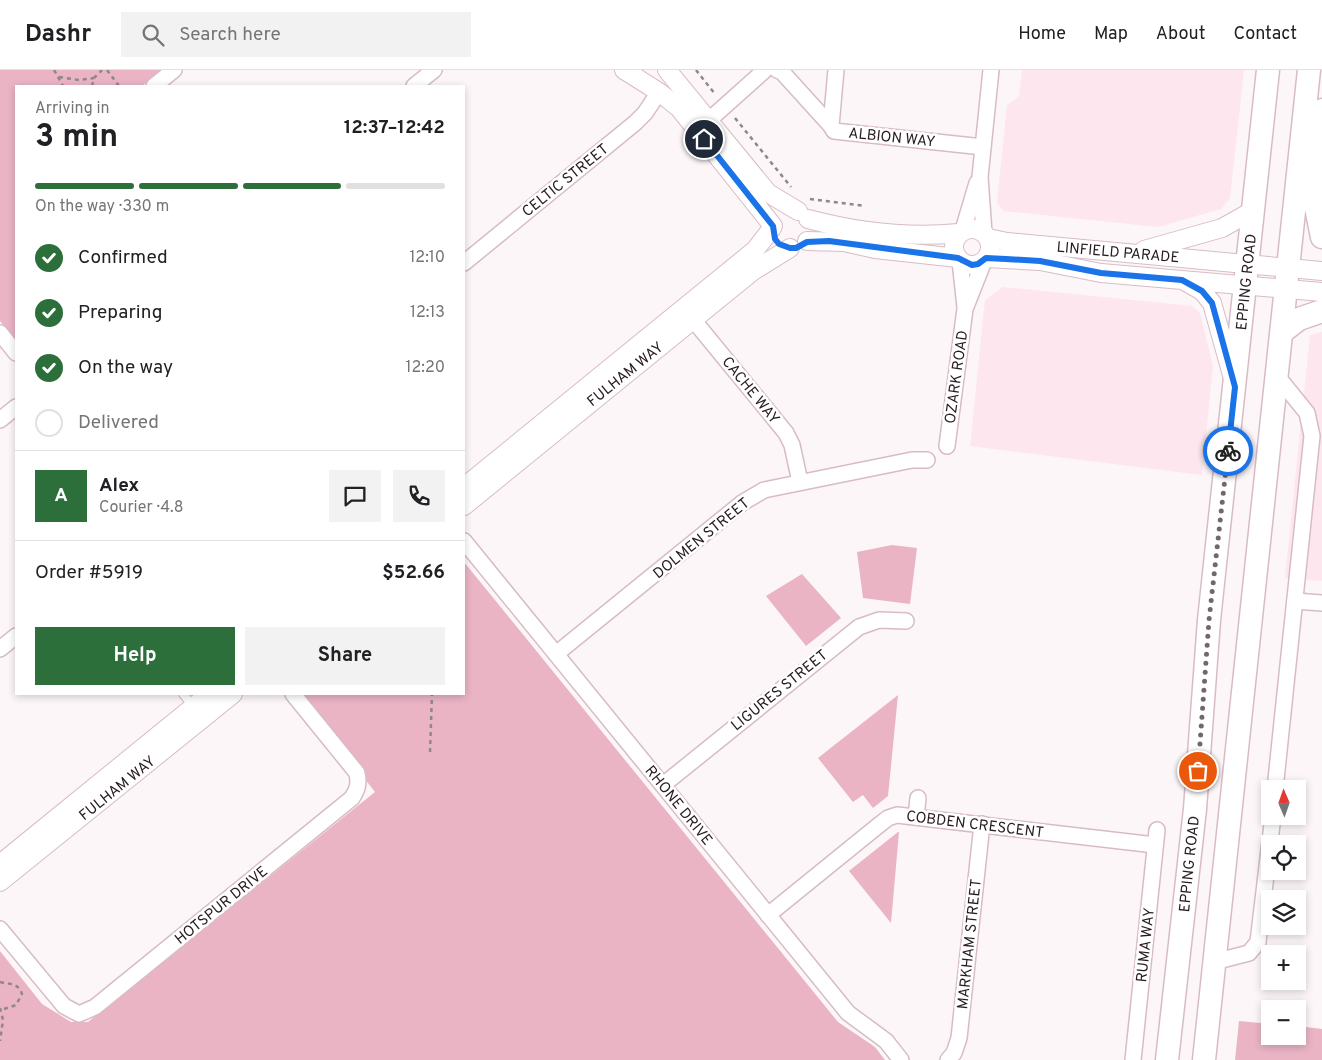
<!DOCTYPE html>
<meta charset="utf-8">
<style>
body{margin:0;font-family:Overpass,sans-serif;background:#f2f2f2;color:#202124;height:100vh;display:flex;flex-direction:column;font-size:19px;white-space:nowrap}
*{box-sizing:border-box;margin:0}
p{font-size:16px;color:#757577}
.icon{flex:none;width:28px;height:28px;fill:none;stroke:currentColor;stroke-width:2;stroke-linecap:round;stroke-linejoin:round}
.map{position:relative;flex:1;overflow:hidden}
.drawer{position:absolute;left:15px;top:15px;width:450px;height:610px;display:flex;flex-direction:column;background:#fff;border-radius:0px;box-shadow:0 2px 8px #0003}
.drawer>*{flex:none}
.needle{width:32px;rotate:358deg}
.fabs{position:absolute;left:1261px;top:710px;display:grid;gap:10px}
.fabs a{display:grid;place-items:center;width:45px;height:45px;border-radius:0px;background:#fff;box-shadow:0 2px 8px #0003;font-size:25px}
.pin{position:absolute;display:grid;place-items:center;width:42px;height:42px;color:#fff;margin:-21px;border:2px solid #fff;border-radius:50%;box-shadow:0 1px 5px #0007}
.courier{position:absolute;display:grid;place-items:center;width:50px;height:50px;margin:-25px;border:4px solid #1a73e8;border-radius:50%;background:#fff;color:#222;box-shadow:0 1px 6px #0007}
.head em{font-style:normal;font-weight:700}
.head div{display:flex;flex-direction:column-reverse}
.head{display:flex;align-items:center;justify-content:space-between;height:85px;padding:0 20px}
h1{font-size:32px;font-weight:700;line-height:38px}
.bar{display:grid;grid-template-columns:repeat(4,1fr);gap:8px 5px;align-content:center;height:60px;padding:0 20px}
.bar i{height:6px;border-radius:4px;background:#e0e0e0}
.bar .active{background:#2c6f3a}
.bar p{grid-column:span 4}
.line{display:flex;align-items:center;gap:12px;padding:0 20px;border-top:1px solid #e0e0e0}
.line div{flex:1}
.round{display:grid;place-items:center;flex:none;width:52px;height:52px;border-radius:0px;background:#f2f2f2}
ol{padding:0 20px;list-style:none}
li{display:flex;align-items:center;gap:15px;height:55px}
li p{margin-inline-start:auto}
li .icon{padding:5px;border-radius:50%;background:#2c6f3a;color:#fff;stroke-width:4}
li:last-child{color:#757577}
li i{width:28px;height:28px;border:2px solid #e0e0e0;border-radius:50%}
.primary-button{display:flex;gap:10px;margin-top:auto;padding:10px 20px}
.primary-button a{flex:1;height:58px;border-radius:0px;background:#2c6f3a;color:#fff;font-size:20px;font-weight:700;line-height:58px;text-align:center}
.primary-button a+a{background:#f2f2f2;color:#202124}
header{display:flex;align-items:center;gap:30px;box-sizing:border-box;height:70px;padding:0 25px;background:#fff;border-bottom:1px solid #e0e0e0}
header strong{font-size:24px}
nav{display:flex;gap:28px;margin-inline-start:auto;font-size:18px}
.search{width:350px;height:45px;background:#f2f2f2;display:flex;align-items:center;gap:12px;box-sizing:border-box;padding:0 18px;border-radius:0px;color:#757577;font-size:19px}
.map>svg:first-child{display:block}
.built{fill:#fde6ed}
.green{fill:#eab4c5}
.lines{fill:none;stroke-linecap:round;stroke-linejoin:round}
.service-casing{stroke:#d8bcc5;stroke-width:10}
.minor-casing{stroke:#d8bcc5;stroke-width:18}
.tertiary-casing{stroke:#d8bcc5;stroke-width:20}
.primary-casing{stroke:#d8bcc5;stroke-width:25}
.path{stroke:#90878a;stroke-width:2.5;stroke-dasharray:4 4;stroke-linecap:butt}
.service{stroke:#fff;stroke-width:8}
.minor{stroke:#fff;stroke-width:15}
.tertiary{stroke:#fff;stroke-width:18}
.primary{stroke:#fff;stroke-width:22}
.done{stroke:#72686c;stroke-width:5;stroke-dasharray:0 9}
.route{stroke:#1a73e8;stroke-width:6}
.labels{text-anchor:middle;stroke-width:5;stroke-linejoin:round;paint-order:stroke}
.street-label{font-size:15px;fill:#271c20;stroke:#fff}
</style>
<header>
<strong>Dashr</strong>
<div class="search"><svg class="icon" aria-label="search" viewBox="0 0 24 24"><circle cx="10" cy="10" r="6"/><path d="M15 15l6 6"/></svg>Search here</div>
<nav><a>Home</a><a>Map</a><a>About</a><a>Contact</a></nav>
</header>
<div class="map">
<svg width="1322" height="990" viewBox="0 0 1322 990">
<rect width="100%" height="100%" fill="#fcf6f8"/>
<!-- built -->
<g class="built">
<path d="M1022,0h222l-14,128 -9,11 -63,18 -155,-16 -6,-8 10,-98 12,-9z"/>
<path d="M1003,217l189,19 8,7 13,53 -11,109 -232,-29 15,-146z"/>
<path d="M1322,262v249l-37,-3 25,-243z"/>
</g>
<!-- green -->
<g class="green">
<path d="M0,0h162l-20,16h-126v255l-16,-20z"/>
<path d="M892,475l25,3 -7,56 -47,-6 -6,-46z"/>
<path d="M464,492l374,460 37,25 10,13h-885v-109l42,53 29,18h17l287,-230 -76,-98h165z"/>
<path d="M802,504l39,44 -35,28 -40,-50z"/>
<path d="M898,625l-10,101 -15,12 -10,-13 -10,7 -35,-44z"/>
<path d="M898,762h1l-8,91 -42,-52z"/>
<path d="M1239,951l31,3v12h28v-10l24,3v31h-87z"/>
</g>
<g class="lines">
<defs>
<path id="service" d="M183,624l11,13"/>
<g id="minor">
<path d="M777,0l5,2 49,54"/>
<path d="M836,0l-5,56 3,5 149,16"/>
<path d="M154,16l20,-16"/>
<path d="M414,16l20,-16"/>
<path d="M708,51l57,-51"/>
<path d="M963,160l14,-47"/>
<path d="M984,163l-4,-56 11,-107"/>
<path d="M960,191l5,46"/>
<path d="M464,193l171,-140 10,-10 14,-21"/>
<path d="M686,241l100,122 6,12 8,37"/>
<path d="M0,263l16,20"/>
<path d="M0,350l16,-13"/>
<path d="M947,376l18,-137 19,-48"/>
<path d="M464,471l384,472 38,28 15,19"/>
<path d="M1295,531l27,2"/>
<path d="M0,579l16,-13"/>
<path d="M556,584l186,-151 22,-13 148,-30h15"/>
<path d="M663,715l196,-158 20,-7 27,1"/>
<path d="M1275,719l37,-353 -5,-23 -30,-37"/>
<path d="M916,747l2,-19"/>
<path d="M768,845l111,-90 9,-7 9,-3 258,30"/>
<path d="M0,859l64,77 15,8 16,-7 257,-209c6,-9 7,-15 5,-25l-64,-79"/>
<path d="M1214,892l35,-9 9,-11 15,-126"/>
<path d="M948,990l6,-7 5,-15 23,-214"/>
<path d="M1133,990l24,-230"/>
</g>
<g id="tertiary">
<path d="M624,0l35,22 20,16 94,118"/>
<path d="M667,0l101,123 30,18"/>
<path d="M808,149c49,13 101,19 151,14"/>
<circle cx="972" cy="177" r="18"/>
<path d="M988,168l19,4 315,29"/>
<path d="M807,171l37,1 31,7 83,9"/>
<path d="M1144,180l78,-22 32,-18"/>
<path d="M987,188l53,3 61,12 221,19"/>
<path d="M1186,212l16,9 10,12 20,72"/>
<path d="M464,417l291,-237 17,-22"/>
<path d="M464,436l289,-235 37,-23"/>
<path d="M0,794l209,-170"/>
<path d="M0,812l233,-188"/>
</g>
<g id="primary">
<path d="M1322,40l-8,88 8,39"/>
<path d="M1282,262l17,-13 23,-8"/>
<path d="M1167,990l28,-251 14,-189 59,-550"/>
<path d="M1204,990l105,-990"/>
</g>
</defs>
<!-- service casing -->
<use href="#service" class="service-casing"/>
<!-- minor casing -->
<use href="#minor" class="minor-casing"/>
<!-- tertiary casing -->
<use href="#tertiary" class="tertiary-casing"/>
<!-- primary casing -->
<use href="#primary" class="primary-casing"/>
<!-- path -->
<g class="path">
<path d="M54,0l9,16"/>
<path d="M107,0l12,16"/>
<path d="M696,0l19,24"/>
<path d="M59,7l20,3 15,-2"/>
<path d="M92,16l2,-8 8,-8"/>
<path d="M735,48l56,69"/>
<path d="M810,129l55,7"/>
<path d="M430,682l2,-58"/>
<path d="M0,912c10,3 18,0 22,12l-6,11 -15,5"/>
<path d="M0,938l3,12 -3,21"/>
</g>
<!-- service -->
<use href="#service" class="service"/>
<!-- minor -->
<use href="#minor" class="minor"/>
<!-- tertiary -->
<use href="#tertiary" class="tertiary"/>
<!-- primary -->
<use href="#primary" class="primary"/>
</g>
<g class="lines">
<!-- done -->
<path class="done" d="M1198,701l11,-151 19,-169"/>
<!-- route -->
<path class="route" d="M704,69l69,87 2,13 4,5 11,4h6l11,-6 22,-1 129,17 14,7 6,-1 8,-6 20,1 34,2 61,12 81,7 20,11 10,12 23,84 -7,64"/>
</g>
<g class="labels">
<!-- street labels -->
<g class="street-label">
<text transform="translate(892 67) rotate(6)" y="5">ALBION WAY</text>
<text transform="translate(565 110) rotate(-39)" y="5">CELTIC STREET</text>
<text transform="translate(1118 182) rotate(5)" y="5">LINFIELD PARADE</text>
<text transform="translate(1246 212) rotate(-84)" y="5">EPPING ROAD</text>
<text transform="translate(625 304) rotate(-39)" y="5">FULHAM WAY</text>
<text transform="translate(956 307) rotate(-82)" y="5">OZARK ROAD</text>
<text transform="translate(751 320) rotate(51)" y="5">CACHE WAY</text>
<text transform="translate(701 468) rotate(-39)" y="5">DOLMEN STREET</text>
<text transform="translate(779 620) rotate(-39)" y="5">LIGURES STREET</text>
<text transform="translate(117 718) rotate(-39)" y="5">FULHAM WAY</text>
<text transform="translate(679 735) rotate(51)" y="5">RHONE DRIVE</text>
<text transform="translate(975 754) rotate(7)" y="5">COBDEN CRESCENT</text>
<text transform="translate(1189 794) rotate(-84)" y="5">EPPING ROAD</text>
<text transform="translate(221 835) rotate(-39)" y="5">HOTSPUR DRIVE</text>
<text transform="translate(969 874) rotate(-84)" y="5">MARKHAM STREET</text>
<text transform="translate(1145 875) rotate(-84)" y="5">RUMA WAY</text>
</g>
</g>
</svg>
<div class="fabs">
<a><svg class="needle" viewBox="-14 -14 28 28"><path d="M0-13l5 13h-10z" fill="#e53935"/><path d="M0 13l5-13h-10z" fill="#757577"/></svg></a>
<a><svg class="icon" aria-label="locate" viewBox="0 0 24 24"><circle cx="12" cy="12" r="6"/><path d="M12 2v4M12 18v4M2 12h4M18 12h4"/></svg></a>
<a><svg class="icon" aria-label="layers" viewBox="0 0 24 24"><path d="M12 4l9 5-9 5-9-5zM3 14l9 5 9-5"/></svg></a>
<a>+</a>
<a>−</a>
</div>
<div class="pin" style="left:1198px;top:701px;background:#ea580c"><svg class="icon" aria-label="bag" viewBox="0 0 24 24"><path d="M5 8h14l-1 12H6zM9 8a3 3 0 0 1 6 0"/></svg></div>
<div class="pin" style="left:704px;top:69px;background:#1f2937"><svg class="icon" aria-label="home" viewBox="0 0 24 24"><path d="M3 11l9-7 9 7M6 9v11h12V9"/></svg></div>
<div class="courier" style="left:1228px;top:381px"><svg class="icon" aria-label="bike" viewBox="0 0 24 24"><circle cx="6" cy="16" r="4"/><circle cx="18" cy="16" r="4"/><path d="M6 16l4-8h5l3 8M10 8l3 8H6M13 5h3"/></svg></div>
<section class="drawer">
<div class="head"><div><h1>3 min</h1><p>Arriving in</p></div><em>12:37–12:42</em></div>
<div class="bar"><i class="active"></i><i class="active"></i><i class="active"></i><i></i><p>On the way · 330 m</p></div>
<ol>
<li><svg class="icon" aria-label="check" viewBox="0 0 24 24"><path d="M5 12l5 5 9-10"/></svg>Confirmed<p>12:10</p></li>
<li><svg class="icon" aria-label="check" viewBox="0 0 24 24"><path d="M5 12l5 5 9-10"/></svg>Preparing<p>12:13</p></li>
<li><svg class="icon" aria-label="check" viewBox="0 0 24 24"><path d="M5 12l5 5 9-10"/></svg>On the way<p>12:20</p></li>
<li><i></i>Delivered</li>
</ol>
<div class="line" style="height:90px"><b class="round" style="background:#2c6f3a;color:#fff">A</b><div><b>Alex</b><p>Courier · 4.8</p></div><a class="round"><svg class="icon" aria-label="chat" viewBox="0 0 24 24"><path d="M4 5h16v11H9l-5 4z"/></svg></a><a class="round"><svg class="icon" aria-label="phone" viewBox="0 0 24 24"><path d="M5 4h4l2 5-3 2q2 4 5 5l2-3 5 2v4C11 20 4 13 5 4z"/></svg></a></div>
<div class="line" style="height:65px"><div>Order #5919</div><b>$52.66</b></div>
<div class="primary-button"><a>Help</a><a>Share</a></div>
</section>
</div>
